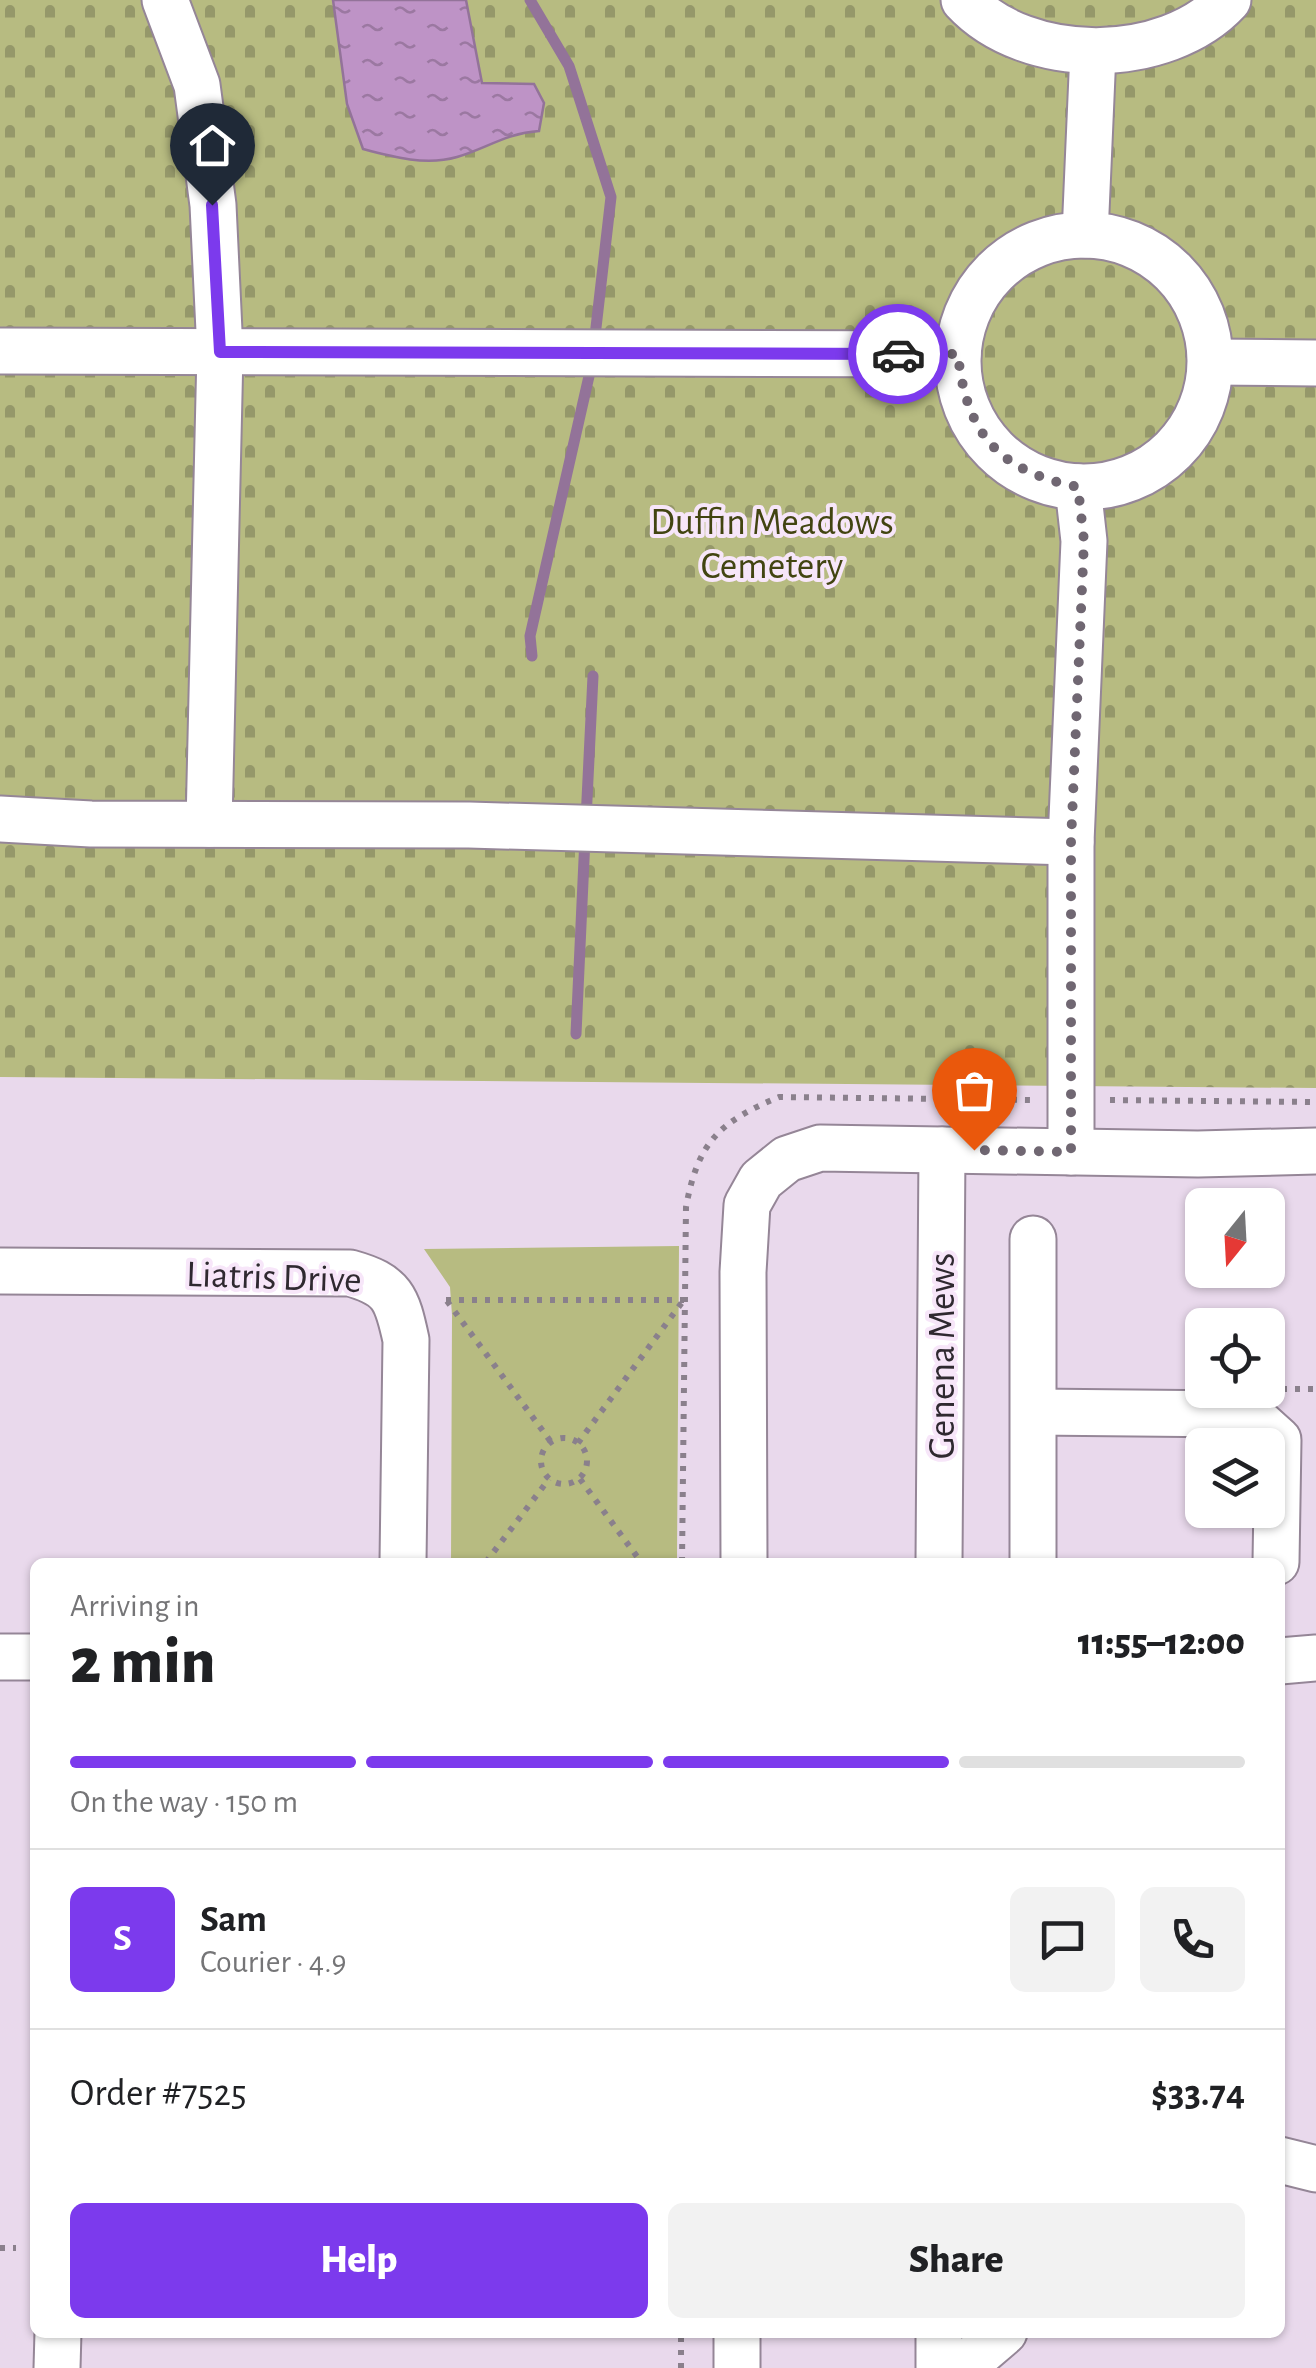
<!DOCTYPE html>
<meta charset="utf-8">
<style>
body{margin:0;font-family:"Alegreya Sans",sans-serif;background:#f2f2f2;color:#202124;height:100vh;display:flex;flex-direction:column;font-size:38px;white-space:nowrap}
*{box-sizing:border-box;margin:0}
p{font-size:32px;color:#757577}
.icon{flex:none;width:55px;height:55px;fill:none;stroke:currentColor;stroke-width:2;stroke-linecap:round;stroke-linejoin:round}
.map{position:relative;flex:1;overflow:hidden}
.side{position:absolute;left:30px;top:1558px;width:1255px;height:780px;display:flex;flex-direction:column;background:#fff;border-radius:15px;box-shadow:0 2px 8px #0004}
.side>*{flex:none}
.needle{width:65px;rotate:198deg}
.tools{position:absolute;left:1185px;top:1188px;display:grid;gap:20px}
.tools a{display:grid;place-items:center;width:100px;height:100px;border-radius:15px;background:#fff;box-shadow:0 2px 8px #0004;font-size:50px}
.pin{position:absolute;display:grid;place-items:center;width:85px;height:85px;color:#fff;margin:-102px -42px;border-radius:50% 50% 50% 0;rotate:-45deg;box-shadow:0 0 10px #0007}
.pin .icon{rotate:45deg}
.courier{position:absolute;display:grid;place-items:center;width:100px;height:100px;margin:-50px;border:8px solid #7c3aed;border-radius:50%;background:#fff;color:#222;box-shadow:0 2px 12px #0007}
.head em{font-style:normal;font-weight:800}
.head div{display:flex;flex-direction:column-reverse}
.head{display:flex;align-items:center;justify-content:space-between;height:170px;padding:0 40px}
h1{font-size:65px;font-weight:800;line-height:75px}
.bar{display:grid;grid-template-columns:repeat(4,1fr);gap:15px 10px;align-content:center;height:120px;padding:0 40px}
.bar i{height:12px;border-radius:8px;background:#e0e0e0}
.bar .current{background:#7c3aed}
.bar p{grid-column:span 4}
.line{display:flex;align-items:center;gap:25px;padding:0 40px;border-top:2px solid #e0e0e0}
.line div{flex:1}
.round{display:grid;place-items:center;flex:none;width:105px;height:105px;border-radius:15px;background:#f2f2f2}
.action{display:flex;gap:20px;margin-top:auto;padding:20px 40px}
.action a{flex:1;height:115px;border-radius:15px;background:#7c3aed;color:#fff;font-size:40px;font-weight:800;line-height:115px;text-align:center}
.action a+a{background:#f2f2f2;color:#202124}
.map>svg:first-child{display:block}
.cemetery{fill:url(#cemetery-stones)}
.park{fill:#b7bb81}
.water{fill:url(#water-ripples);stroke:#937399;stroke-width:2.5}
.lines{fill:none;stroke-linecap:round;stroke-linejoin:round}
.stream{stroke:#937399;stroke-width:11}
.minor-casing{stroke:#958697;stroke-width:49}
.path{stroke:#8a808c;stroke-width:6;stroke-dasharray:5 8;stroke-linecap:butt}
.minor{stroke:#fff;stroke-width:45}
.done{stroke:#706772;stroke-width:10;stroke-dasharray:0 18}
.route{stroke:#7c3aed;stroke-width:12}
.labels{text-anchor:middle;stroke-width:8;stroke-linejoin:round;paint-order:stroke}
.park-label{font-size:38px;fill:#424411;stroke:#f7e6f9}
.street-label{font-size:38px;fill:#2f2930;stroke:#f7e6f9}
</style>
<div class="map">
<svg width="1316" height="2368" viewBox="0 0 1316 2368">
<defs>
<pattern id="cemetery-stones" width="16" height="16" patternUnits="userSpaceOnUse" patternTransform="scale(2.5)"><rect width="16" height="16" fill="#b7bb81"/><path d="M2 7V4a2 2 0 0 1 4 0v3zM10 15v-3a2 2 0 0 1 4 0v3z" fill="#95986a"/></pattern>
<pattern id="water-ripples" width="26" height="14" patternUnits="userSpaceOnUse" patternTransform="scale(2.5)"><rect width="26" height="14" fill="#be93c6"/><path d="M2 4q2-2 4 0t4 0M15 11q2-2 4 0t4 0" fill="none" stroke="#9b78a1"/></pattern>
</defs>
<rect width="100%" height="100%" fill="#e9d9ec"/>
<!-- cemetery -->
<path class="cemetery" d="M0,0h1316v1088l-1316,-11z"/>
<!-- park -->
<path class="park" d="M679,1246l-2,316h-226l1,-247 -2,-28 -26,-38z"/>
<!-- water -->
<path class="water" d="M333,0h133l16,83 52,1 10,19 -5,28c-32,2 -52,17 -82,26 -31,9 -64,0 -94,-8l-16,-45z"/>
<g class="lines">
<!-- stream -->
<g class="stream">
<path d="M530,0l39,66 42,131 -17,148"/>
<path d="M532,656l-2,-20 62,-273"/>
<path d="M586,820l7,-144"/>
<path d="M576,1034l9,-196"/>
</g>
<defs>
<g id="minor">
<path d="M165,0l32,85 16,120 7,147 -11,472"/>
<path d="M964,0c63,68 202,67 264,0"/>
<path d="M1085,235l8,-183"/>
<circle cx="1084" cy="361" r="126"/>
<path d="M0,351l958,3"/>
<path d="M1211,362l105,1"/>
<path d="M0,819l91,5 378,1 602,17"/>
<path d="M1071,1152v-310l13,-301 -6,-54"/>
<path d="M0,1271l350,2c43,12 47,25 56,67l-3,222"/>
<path d="M1034,1412l202,2 22,8 20,18 -2,122"/>
<path d="M744,1562l-1,-290 4,-67 14,-25 26,-21 33,-11 378,6 118,-3"/>
<path d="M939,1562l3,-412"/>
<path d="M1033,1562v-323"/>
<path d="M0,1657h35"/>
<path d="M1280,1661l36,-3"/>
<path d="M1280,2160l36,9"/>
<path d="M939,2332v36"/>
<path d="M57,2368l1,-36"/>
<path d="M737,2368v-36"/>
<path d="M962,2368l42,-36"/>
</g>
</defs>
<!-- minor casing -->
<use href="#minor" class="minor-casing"/>
<!-- path -->
<g class="path">
<path d="M1110,1100l206,2"/>
<path d="M446,1300h238"/>
<path d="M447,1301l104,141"/>
<path d="M1282,1389h34"/>
<circle cx="564" cy="1461" r="23"/>
<path d="M578,1443l105,-142"/>
<path d="M580,1479l61,83"/>
<path d="M486,1562l63,-83"/>
<path d="M682,1562l4,-355c12,-65 33,-85 93,-110l254,3"/>
<path d="M0,2248h16"/>
<path d="M681,2368v-36"/>
</g>
<!-- minor -->
<use href="#minor" class="minor"/>
</g>
<g class="lines">
<!-- done -->
<path class="done" d="M898,354h60c8,80 41,117 120,133l6,54 -13,301v310l-97,-2"/>
<!-- route -->
<path class="route" d="M212,205l8,147 678,2"/>
</g>
<g class="labels">
<!-- park labels -->
<g class="park-label">
<text x="772" y="534">Duffin Meadows<tspan x="772" dy="44">Cemetery</tspan></text>
</g>
<!-- street labels -->
<g class="street-label">
<text transform="translate(274 1276) rotate(2)" y="13">Liatris Drive</text>
<text transform="translate(941 1356) rotate(-90)" y="13">Genena Mews</text>
</g>
</g>
</svg>
<div class="tools">
<a><svg class="needle" viewBox="-14 -14 28 28"><path d="M0-13l5 13h-10z" fill="#e53935"/><path d="M0 13l5-13h-10z" fill="#757577"/></svg></a>
<a><svg class="icon" aria-label="locate" viewBox="0 0 24 24"><circle cx="12" cy="12" r="6"/><path d="M12 2v4M12 18v4M2 12h4M18 12h4"/></svg></a>
<a><svg class="icon" aria-label="layers" viewBox="0 0 24 24"><path d="M12 4l9 5-9 5-9-5zM3 14l9 5 9-5"/></svg></a>
</div>
<div class="pin" style="left:974px;top:1150px;background:#ea580c"><svg class="icon" aria-label="bag" viewBox="0 0 24 24"><path d="M5 8h14l-1 12H6zM9 8a3 3 0 0 1 6 0"/></svg></div>
<div class="pin" style="left:212px;top:205px;background:#1f2937"><svg class="icon" aria-label="home" viewBox="0 0 24 24"><path d="M3 11l9-7 9 7M6 9v11h12V9"/></svg></div>
<div class="courier" style="left:898px;top:354px"><svg class="icon" aria-label="car" viewBox="0 0 24 24"><path d="M5 17H2v-5l4-1 3-4h7l3 4 3 1v5h-3M9 17h6M6 11h13"/><circle cx="7" cy="17" r="2"/><circle cx="17" cy="17" r="2"/></svg></div>
<section class="side">
<div class="head"><div><h1>2 min</h1><p>Arriving in</p></div><em>11:55–12:00</em></div>
<div class="bar"><i class="current"></i><i class="current"></i><i class="current"></i><i></i><p>On the way · 150 m</p></div>
<div class="line" style="height:180px"><b class="round" style="background:#7c3aed;color:#fff">S</b><div><b>Sam</b><p>Courier · 4.9</p></div><a class="round"><svg class="icon" aria-label="chat" viewBox="0 0 24 24"><path d="M4 5h16v11H9l-5 4z"/></svg></a><a class="round"><svg class="icon" aria-label="phone" viewBox="0 0 24 24"><path d="M5 4h4l2 5-3 2q2 4 5 5l2-3 5 2v4C11 20 4 13 5 4z"/></svg></a></div>
<div class="line" style="height:130px"><div>Order #7525</div><b>$33.74</b></div>
<div class="action"><a>Help</a><a>Share</a></div>
</section>
</div>
